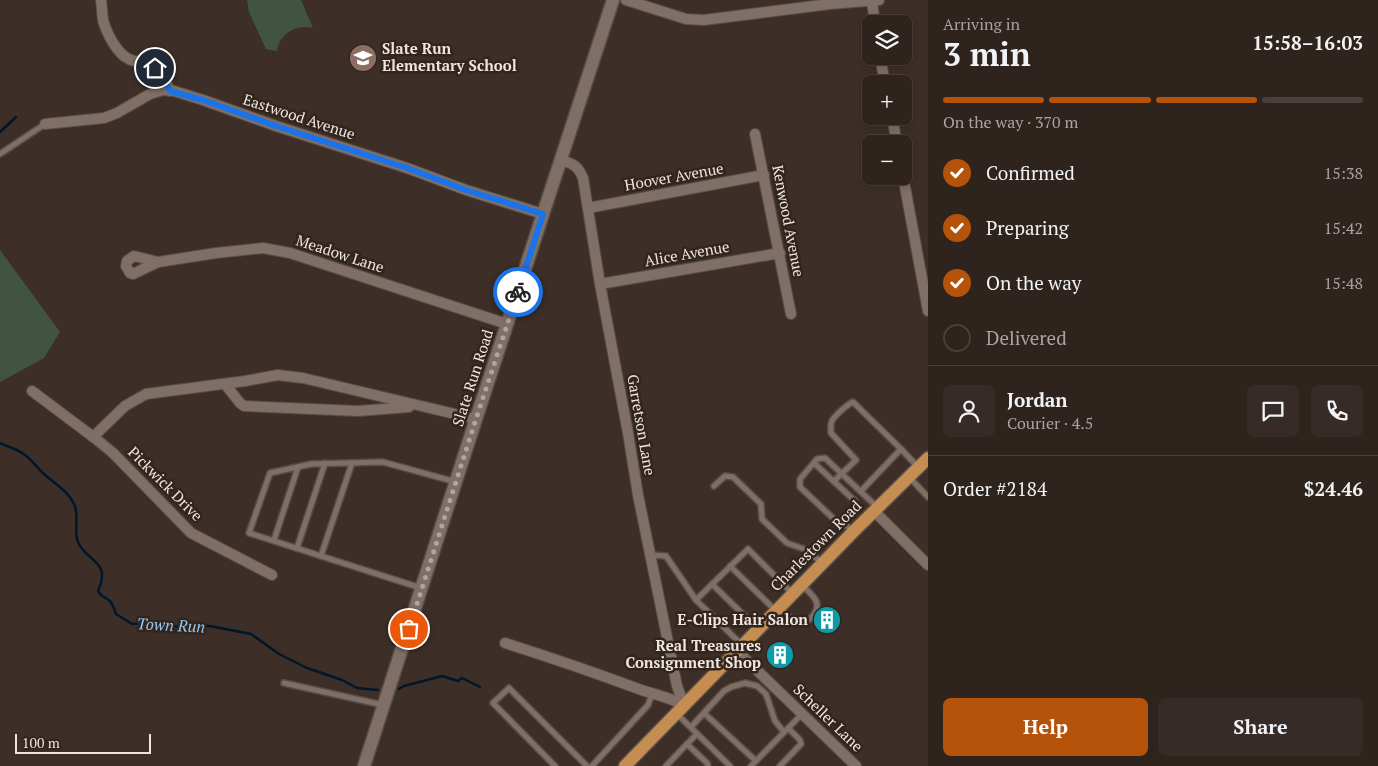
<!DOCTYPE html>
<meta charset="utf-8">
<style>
body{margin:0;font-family:"PT Serif",serif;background:#362b26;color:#f1f3f6;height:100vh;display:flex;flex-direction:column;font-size:19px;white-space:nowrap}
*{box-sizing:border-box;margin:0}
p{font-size:16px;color:#a7a4a4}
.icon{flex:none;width:28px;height:28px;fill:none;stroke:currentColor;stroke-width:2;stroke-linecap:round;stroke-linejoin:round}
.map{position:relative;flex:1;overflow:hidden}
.side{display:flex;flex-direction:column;background:#2e231d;width:450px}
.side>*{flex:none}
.buttons{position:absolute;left:862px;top:15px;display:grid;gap:10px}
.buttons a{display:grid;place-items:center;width:50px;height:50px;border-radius:8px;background:#2e231d;box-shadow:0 2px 8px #0003,0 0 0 1px #49403b;font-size:25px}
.scale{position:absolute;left:15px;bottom:12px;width:136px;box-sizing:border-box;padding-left:5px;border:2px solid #efe5e0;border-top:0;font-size:14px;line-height:18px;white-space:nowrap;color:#efe5e0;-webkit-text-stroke:4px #32251e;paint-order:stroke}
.pin{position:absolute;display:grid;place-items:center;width:42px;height:42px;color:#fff;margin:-21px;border:2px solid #fff;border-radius:50%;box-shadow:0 1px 5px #0007}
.courier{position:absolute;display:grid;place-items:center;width:50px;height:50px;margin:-25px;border:4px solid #1a73e8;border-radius:50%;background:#fff;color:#222;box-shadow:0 1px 6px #0007}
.overview em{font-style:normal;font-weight:600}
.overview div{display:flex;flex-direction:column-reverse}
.overview{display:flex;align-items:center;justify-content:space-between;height:85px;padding:0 15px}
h1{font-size:32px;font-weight:600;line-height:38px}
.bar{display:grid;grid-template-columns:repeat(4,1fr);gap:8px 5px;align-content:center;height:60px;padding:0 15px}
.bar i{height:6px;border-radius:4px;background:#49403b}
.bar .selected{background:#b45309}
.bar p{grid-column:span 4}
.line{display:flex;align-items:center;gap:12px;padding:0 15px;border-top:1px solid #49403b}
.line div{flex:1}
.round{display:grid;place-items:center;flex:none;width:52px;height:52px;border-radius:8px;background:#362b26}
ol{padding:0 15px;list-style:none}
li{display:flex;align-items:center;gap:15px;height:55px}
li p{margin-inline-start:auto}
li .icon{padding:5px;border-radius:50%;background:#b45309;color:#fff;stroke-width:4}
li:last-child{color:#a7a4a4}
li i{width:28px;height:28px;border:2px solid #49403b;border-radius:50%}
.cta{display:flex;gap:10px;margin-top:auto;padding:10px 15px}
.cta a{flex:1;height:58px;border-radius:8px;background:#b45309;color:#fff;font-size:20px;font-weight:600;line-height:58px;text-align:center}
.cta a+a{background:#362b26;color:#f1f3f6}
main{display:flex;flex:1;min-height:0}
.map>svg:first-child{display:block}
.green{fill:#415444}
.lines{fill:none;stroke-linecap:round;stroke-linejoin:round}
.stream{stroke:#00172b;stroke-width:2.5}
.lane-casing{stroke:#584d46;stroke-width:8}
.street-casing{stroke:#584d46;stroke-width:12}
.secondary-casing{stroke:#584d46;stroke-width:15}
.primary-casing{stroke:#584d46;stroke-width:15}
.lane{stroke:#7f6f67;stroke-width:5}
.street{stroke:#7f6f67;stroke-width:10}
.secondary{stroke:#7f6f67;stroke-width:12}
.primary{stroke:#c58d51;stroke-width:12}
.done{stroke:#b1a59f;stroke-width:5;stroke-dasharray:0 9}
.route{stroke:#1a73e8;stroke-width:6}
.labels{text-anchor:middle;stroke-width:5;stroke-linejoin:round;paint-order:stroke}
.poi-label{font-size:15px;font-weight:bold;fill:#efe5e0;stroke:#32251e;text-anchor:end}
.street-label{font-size:15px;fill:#efe5e0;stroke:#32251e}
.water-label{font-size:16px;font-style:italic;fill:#92c8f3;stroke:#32251e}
</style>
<main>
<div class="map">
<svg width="928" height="766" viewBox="0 0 928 766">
<rect width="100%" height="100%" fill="#3d2f27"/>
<!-- green -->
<g class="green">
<path d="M247,0h54l12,28c-17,-4 -33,5 -36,23l-11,-2 -17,-37z"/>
<path d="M0,250l60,82 -16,26 -44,24z"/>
</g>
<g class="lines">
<!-- stream -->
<g class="stream">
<path d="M0,132l16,-15"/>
<path d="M0,443c8,4 18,6 25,12 7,5 12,13 19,19 10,9 24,17 30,30 6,12 -1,27 4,38 8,20 34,18 20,49l3,4 9,6 3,5 3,8 16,10 11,-1 11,4 7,-3 19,3 17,-3 18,3 36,7 28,20 28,14 35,12 15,8 21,2"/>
<path d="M399,689l5,-3 38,-10 16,5 4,-3 18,9"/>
</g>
<defs>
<g id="lane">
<path d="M0,154l45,-30"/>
<path d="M901,449l17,18"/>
<path d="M814,463l41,38c2,10 -5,14 -12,21"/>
<path d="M909,477l19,20"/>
<path d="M834,481l22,-21 -25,-27c0,-3 -1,-9 1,-12 2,-5 16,-17 21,-19l48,47 -40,42"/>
<path d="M714,486l11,-10 8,1 28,27 1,15 25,24 20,7 15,13"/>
<path d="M853,532l-10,-10 -7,-1 -36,-34v-8l17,-20 8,-1 52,49"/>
<path d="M274,540l24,-73"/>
<path d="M297,548l28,-85"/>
<path d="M651,555l15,1 30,44 52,-51 44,44"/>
<path d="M321,556l31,-93"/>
<path d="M730,566l45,44"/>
<path d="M712,584l45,44"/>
<path d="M421,588l-172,-55 21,-60 41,-9 72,-2 73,20"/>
<path d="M696,600l45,44"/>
<path d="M779,607l17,16c7,1 10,0 15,-5 14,-15 1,-23 -9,-33"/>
<path d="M284,683l99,22"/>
<path d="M676,713l54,53"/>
<path d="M704,713l52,48"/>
<path d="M691,727l33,-36 7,-4 14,-4 12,3 9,8 9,27 9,11"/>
<path d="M687,744l10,-10"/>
<path d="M555,766l-62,-63 16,-15 78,78"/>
<path d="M592,766l56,-61 4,-11"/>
<path d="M666,766l21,-22 20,19 1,3"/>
<path d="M751,766l51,-52"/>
<path d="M780,766l21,-22 -1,-4 -12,-12"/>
</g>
<g id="street">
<path d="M101,0c1,7 1,13 2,20 3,12 14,34 26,39 3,2 7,2 11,3 16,6 24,14 30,29"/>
<path d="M626,0l60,19 18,1 126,-16 49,-4"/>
<path d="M872,1l3,23"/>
<path d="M880,56l5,28"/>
<path d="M892,116l5,28"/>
<path d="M45,124l59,-6 13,-5 33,-19 13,-4 11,1 29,9 73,26 131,42 59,22 77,24"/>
<path d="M755,134l36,180"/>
<path d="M561,160c13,4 17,6 22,18l17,106 28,149 10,62 39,191 7,19"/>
<path d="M903,176l25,135"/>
<path d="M588,208l176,-33"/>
<path d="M134,256l24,6 -25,12 -3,-1 -4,-7 1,-5z"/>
<path d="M158,262l58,-9 47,-5 27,5 217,71"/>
<path d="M600,284l180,-31"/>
<path d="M225,384l15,19 4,3 114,5 51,-4"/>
<path d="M32,391l64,48 17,14 78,80 81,42"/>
<path d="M93,437l32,-31 21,-12 99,-13 33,-6 25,3 173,41"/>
<path d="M874,511l54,54"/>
<path d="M505,643c44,14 88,29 131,45 16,6 33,9 48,17"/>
<path d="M736,650l120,116"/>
</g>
<path id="secondary" d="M364,766l112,-347 137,-419"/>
<path id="primary" d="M625,766l228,-234 75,-74"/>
</defs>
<!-- lane casing -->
<use href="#lane" class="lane-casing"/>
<!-- street casing -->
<use href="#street" class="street-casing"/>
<!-- secondary casing -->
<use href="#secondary" class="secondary-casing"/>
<!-- primary casing -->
<use href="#primary" class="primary-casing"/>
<!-- lane -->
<use href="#lane" class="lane"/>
<!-- street -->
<use href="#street" class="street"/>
<!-- secondary -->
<use href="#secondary" class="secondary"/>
<!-- primary -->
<use href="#primary" class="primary"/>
</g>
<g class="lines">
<!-- done -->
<path class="done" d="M409,629l67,-210 42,-127"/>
<!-- route -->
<path class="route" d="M155,68c7,7 11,14 15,23l33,9 73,26 131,42 59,22 77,24 -25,78"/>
</g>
<!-- icons -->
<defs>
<symbol id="school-disc" viewBox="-11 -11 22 22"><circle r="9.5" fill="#8d6e63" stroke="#32251e"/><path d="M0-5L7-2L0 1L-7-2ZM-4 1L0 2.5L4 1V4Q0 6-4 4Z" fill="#fff"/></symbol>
<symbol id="building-disc" viewBox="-11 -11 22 22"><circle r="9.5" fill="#0f9aa8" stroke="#32251e"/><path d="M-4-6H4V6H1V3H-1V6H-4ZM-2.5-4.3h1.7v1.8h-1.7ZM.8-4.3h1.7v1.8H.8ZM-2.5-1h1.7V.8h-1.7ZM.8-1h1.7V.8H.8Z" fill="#fff"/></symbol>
</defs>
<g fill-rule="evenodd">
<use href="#school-disc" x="347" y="42" width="32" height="32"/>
<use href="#building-disc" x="811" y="604" width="32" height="32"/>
<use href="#building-disc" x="764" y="639" width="32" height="32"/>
</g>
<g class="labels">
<!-- poi labels -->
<g class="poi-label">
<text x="382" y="54" text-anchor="start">Slate Run<tspan x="382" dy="17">Elementary School</tspan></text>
<text x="808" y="625">E-Clips Hair Salon</text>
<text x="761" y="651">Real Treasures<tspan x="761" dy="17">Consignment Shop</tspan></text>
</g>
<!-- street labels -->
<g class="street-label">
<text transform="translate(299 117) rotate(18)" y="5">Eastwood Avenue</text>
<text transform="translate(674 177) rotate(-10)" y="5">Hoover Avenue</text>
<text transform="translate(788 221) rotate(79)" y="5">Kenwood Avenue</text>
<text transform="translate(340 254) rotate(18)" y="5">Meadow Lane</text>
<text transform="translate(687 254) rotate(-10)" y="5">Alice Avenue</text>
<text transform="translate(473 378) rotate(-72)" y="5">Slate Run Road</text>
<text transform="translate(641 425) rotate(80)" y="5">Garretson Lane</text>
<text transform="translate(165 484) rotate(45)" y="5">Pickwick Drive</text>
<text transform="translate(816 546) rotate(-45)" y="5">Charlestown Road</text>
<text transform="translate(828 718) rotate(44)" y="5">Scheller Lane</text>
</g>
<!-- water labels -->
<g class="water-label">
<text transform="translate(171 625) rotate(3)" y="6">Town Run</text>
</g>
</g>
</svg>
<div class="buttons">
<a><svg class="icon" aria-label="layers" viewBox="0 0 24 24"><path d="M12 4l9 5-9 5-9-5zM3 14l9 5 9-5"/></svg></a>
<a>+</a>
<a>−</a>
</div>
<div class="scale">100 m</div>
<div class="pin" style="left:409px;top:629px;background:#ea580c"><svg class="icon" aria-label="bag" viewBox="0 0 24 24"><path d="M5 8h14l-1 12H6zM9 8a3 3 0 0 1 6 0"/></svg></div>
<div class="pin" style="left:155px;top:68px;background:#1f2937"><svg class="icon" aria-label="home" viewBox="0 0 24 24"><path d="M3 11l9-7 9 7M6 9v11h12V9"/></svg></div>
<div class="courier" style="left:518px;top:292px"><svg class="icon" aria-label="bike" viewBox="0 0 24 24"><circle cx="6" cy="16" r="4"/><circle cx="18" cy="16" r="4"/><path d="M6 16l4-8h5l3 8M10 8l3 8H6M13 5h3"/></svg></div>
</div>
<section class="side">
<div class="overview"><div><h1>3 min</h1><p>Arriving in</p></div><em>15:58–16:03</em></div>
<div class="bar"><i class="selected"></i><i class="selected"></i><i class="selected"></i><i></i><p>On the way · 370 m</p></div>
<ol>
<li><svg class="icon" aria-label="check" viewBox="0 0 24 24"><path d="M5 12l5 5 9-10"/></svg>Confirmed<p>15:38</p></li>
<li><svg class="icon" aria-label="check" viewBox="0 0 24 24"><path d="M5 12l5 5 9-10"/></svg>Preparing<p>15:42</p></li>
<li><svg class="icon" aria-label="check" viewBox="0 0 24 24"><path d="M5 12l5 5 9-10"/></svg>On the way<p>15:48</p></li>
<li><i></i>Delivered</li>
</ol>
<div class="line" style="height:90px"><a class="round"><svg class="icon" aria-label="person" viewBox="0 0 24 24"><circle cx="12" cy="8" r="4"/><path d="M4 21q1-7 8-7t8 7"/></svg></a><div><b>Jordan</b><p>Courier · 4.5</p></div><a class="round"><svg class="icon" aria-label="chat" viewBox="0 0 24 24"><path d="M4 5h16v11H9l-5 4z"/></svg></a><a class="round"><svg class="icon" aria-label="phone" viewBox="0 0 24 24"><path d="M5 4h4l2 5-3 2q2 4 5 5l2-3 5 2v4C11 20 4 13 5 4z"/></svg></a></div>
<div class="line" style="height:65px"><div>Order #2184</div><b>$24.46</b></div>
<div class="cta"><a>Help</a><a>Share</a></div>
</section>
</main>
